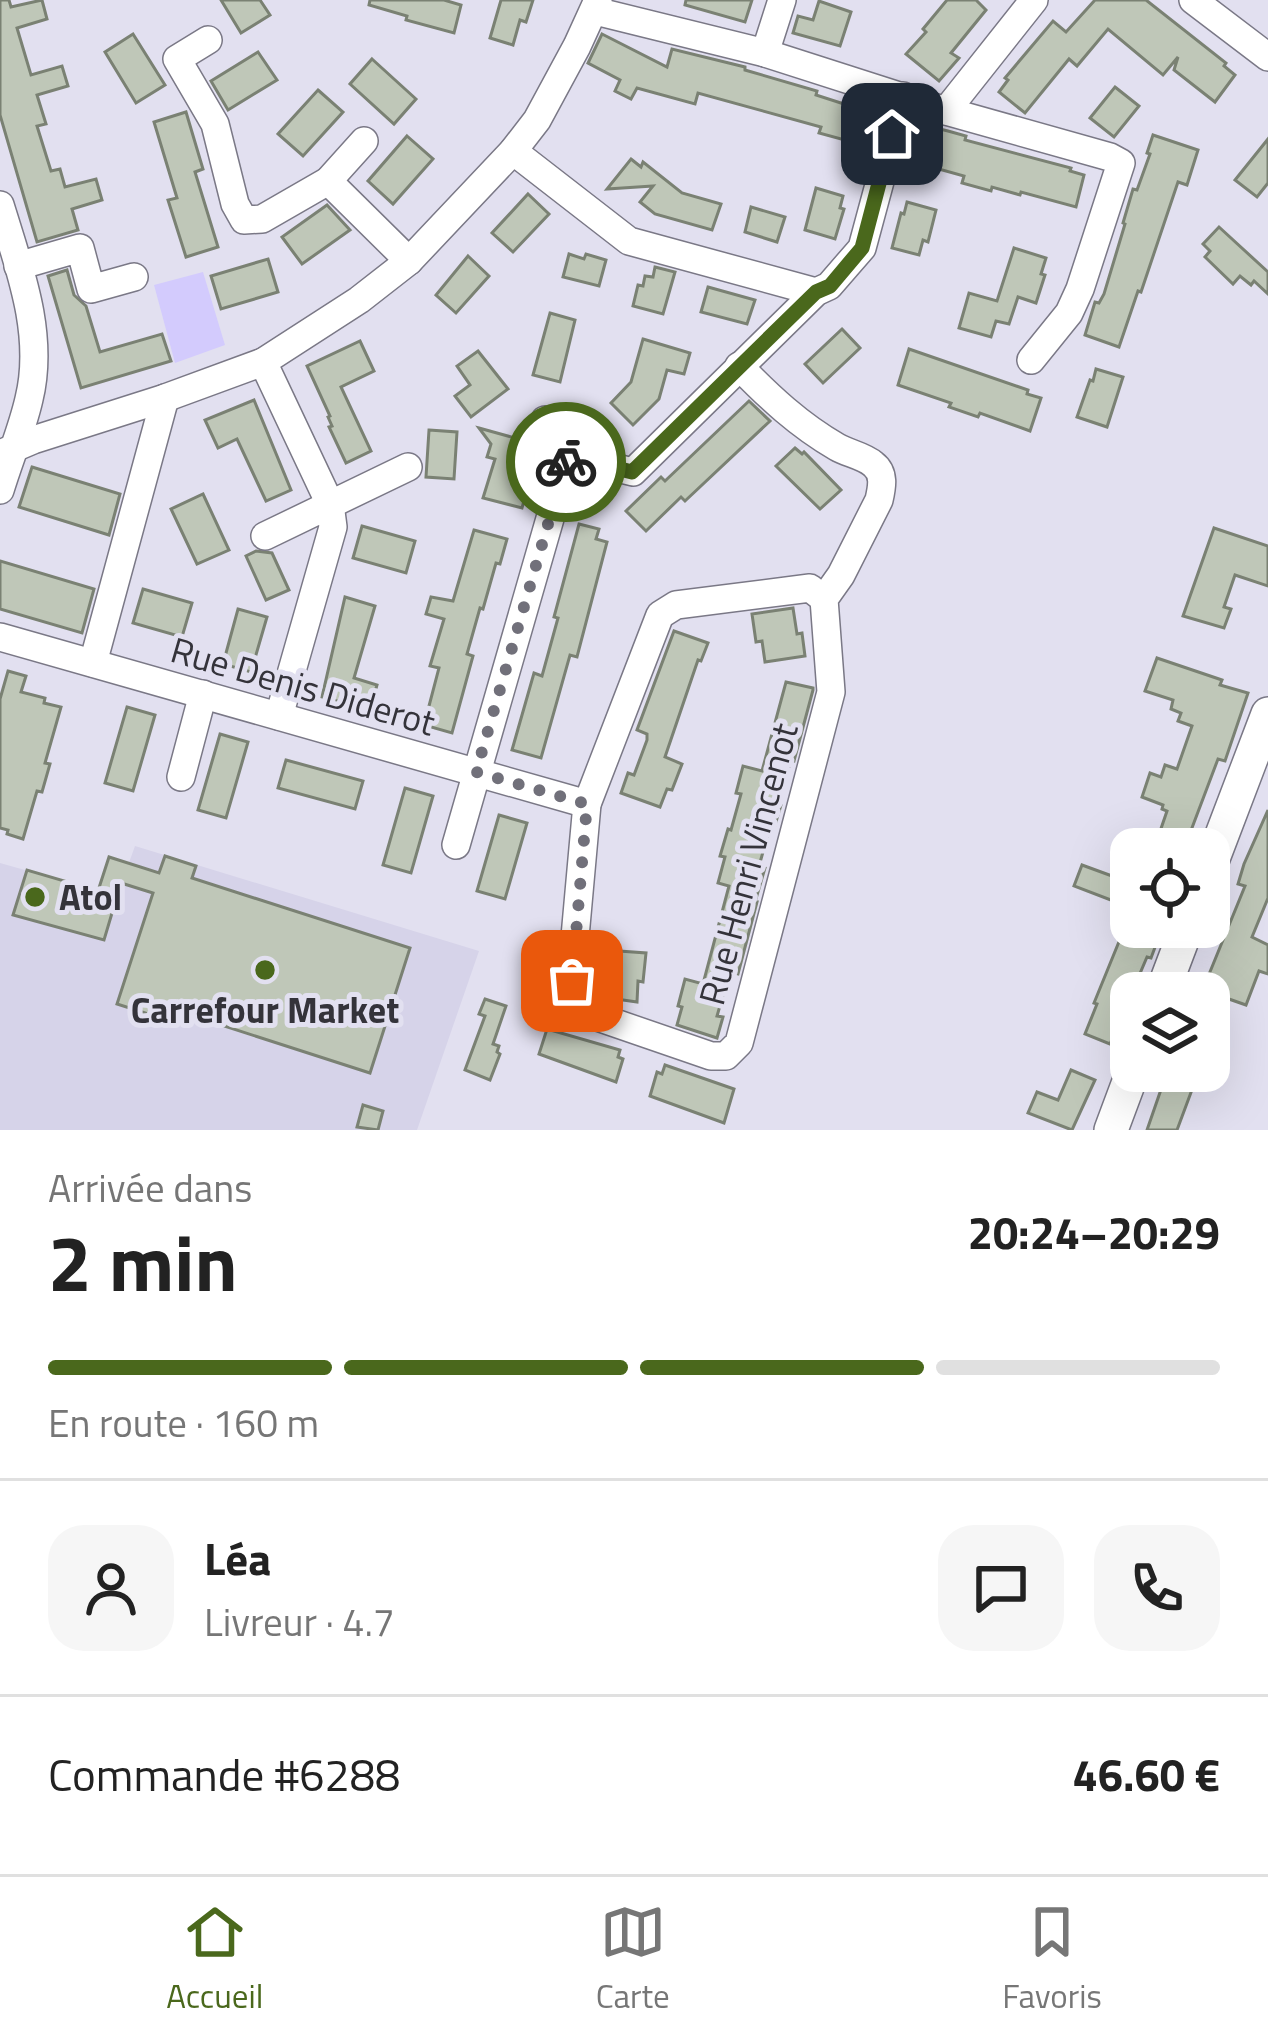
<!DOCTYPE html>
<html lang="fr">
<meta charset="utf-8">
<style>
body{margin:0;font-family:"Titillium Web",sans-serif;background:#f6f6f6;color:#222;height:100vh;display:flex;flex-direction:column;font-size:45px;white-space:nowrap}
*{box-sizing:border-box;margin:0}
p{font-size:39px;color:#767676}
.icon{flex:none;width:66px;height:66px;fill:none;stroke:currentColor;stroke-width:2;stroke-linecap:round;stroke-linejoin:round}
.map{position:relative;height:1130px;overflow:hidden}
.details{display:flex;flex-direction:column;background:#fff;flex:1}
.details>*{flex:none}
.tools{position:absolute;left:1110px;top:828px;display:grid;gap:24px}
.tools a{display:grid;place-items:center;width:120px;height:120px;border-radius:24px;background:#fff;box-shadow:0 12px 48px #0002;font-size:60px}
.pin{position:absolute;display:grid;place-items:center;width:102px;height:102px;color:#fff;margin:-51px;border-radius:24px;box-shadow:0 6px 18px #0006}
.courier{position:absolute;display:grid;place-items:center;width:120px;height:120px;margin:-60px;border:9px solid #4a681c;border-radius:50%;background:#fff;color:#222;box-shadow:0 3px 15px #0007}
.summary em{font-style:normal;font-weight:700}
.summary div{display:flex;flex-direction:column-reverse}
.summary{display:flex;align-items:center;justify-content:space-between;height:204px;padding:0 48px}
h1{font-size:78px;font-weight:700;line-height:90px}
.bar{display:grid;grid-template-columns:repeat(4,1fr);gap:18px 12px;align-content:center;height:144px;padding:0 48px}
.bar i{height:15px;border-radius:9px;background:#e0e0e0}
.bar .selected{background:#4a681c}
.bar p{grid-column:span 4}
.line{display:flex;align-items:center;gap:30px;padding:0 48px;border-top:3px solid #e0e0e0}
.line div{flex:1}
.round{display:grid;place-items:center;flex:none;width:126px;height:126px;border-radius:36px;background:#f6f6f6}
.tab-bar{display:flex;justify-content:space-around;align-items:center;height:168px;border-top:3px solid #e0e0e0;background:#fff;font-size:33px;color:#767676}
.tab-bar a{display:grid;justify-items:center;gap:6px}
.tab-bar .selected{color:#4a681c}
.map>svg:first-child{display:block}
.built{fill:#d6d3e9}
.green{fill:#d3cbfd}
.building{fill:#bfc7b8;stroke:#7a8173;stroke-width:3}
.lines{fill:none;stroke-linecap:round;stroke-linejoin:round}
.minor-casing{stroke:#7a7886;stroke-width:30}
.tertiary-casing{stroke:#7a7886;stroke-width:36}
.minor{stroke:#fff;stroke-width:27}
.tertiary{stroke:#fff;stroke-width:33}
.done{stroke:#71707a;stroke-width:12;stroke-dasharray:0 21.6}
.route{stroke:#4a681c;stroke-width:15}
.poi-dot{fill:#4a681c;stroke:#e2e0f0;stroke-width:4.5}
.labels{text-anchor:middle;stroke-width:10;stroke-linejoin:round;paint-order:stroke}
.street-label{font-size:36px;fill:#34333a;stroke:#e2e0f0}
.poi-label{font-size:36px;font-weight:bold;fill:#34333a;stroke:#e2e0f0;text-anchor:start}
</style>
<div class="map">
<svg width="1268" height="1130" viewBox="0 0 1268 1130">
<rect width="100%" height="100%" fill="#e2e0f0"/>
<!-- built -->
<path class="built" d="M135,846l344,105 -62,179h-417v-267l117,33z"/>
<!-- green -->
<path class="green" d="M203,272l22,73 -50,18 -21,-78z"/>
<!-- building -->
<g class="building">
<path d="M0,0h9l2,7 31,-7 5,19 -30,9 14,47 31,-9 6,20 -31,9 9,29 -9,2 14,45 9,-2 5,18 31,-8 6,21 -30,9 6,21 -41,12 -37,-127z"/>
<path d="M221,0h39l10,15 -29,18z"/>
<path d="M370,0h74l17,5 -7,28 -48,-13 1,-4 -38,-11z"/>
<path d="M501,0h32l-7,22 -6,-2 -7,25 -23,-7z"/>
<path d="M686,0h66l-7,22 -60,-17z"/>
<path d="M947,0h29l10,10 -35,43 8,5 -20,23 -33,-27 20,-22 -3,-3z"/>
<path d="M1095,0h51l80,63 -2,3 11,9 -20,27 -41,-32 4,-13 -15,18 -55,-46 -31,37 -8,-7 -44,54 -26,-21 9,-12 -3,-2 48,-57 13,11z"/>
<path d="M819,1l32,11 -11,34 -47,-13 5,-17 15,4z"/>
<path d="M133,34l32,51 -29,18 -31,-51z"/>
<path d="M602,34l65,33 5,-18 73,18v3l72,21 -1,4 56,18 -9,32 -44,-12 2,-6 -123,-34 -3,11 -58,-16 -6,11 -16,-8 5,-11 -32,-17z"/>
<path d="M258,52l19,28 -49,30 -17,-29z"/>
<path d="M372,59l44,40 -22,25 -44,-40z"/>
<path d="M1115,87l24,19 -25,31 -24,-19z"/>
<path d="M318,90l25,22 -40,44 -25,-22z"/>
<path d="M186,112l17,57 -8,3 23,75 -32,10 -18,-57 9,-2 -23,-76z"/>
<path d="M920,128l15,4 1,-4 12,3 18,5 -1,4 106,28 -1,3 14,4 -8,32 -55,-15 -1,3 -28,-8 -1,4 -29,-8 2,-7 -54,-15z"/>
<path d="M1153,135l45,15 -11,35 -9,-3 -37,110 -3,-1 -19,56 -34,-12 10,-33 4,1 5,-9 21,-70 -2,-1 10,-34 4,1 13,-36 -3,-1z"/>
<path d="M407,136l26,23 -40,45 -25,-23z"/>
<path d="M1268,139v44l-11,14 -22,-17z"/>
<path d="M631,159l10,8 2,-5 39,31 39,11 -9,26 -57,-16 -15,-12 13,-16 -46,3z"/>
<path d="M816,188l27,8 -3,12 4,1 -9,30 -30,-9z"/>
<path d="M528,194l21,20 -36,38 -21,-19z"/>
<path d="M907,202l29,8 -8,32 -5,-2 -4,15 -27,-7 9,-35 3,1z"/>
<path d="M327,205l23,25 -48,34 -20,-27z"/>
<path d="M751,207l34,10 -8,25 -32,-10z"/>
<path d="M1219,227l49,45v22l-14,-13 -3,4 -11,-9 -7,8 -28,-27 5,-6 -7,-7z"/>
<path d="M1014,248l32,10 -5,16 4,1 -9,28 -18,-6 -9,27 -13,-3 -5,16 -32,-9 10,-35 28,8z"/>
<path d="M569,254l15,5 2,-5 20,6 -7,26 -36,-9z"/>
<path d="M468,256l21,20 -33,37 -20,-18z"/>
<path d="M268,259l10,33 -57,17 -10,-33z"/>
<path d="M655,267l20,5 -12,42 -30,-8 5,-21 5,1 2,-10 8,1z"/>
<path d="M67,270l7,25 12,11 14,46 62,-18 9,27 -90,27 -33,-112z"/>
<path d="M708,287l47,13 -8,24 -46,-12z"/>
<path d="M550,313l25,7 -15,62 -27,-7z"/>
<path d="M842,329l18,19 -37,35 -18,-19z"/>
<path d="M643,339l47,14 -6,21 -17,-4 -8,29 -26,26 -22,-22 20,-21z"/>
<path d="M360,341l14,30 -33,16 30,64 -25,12 -17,-36 3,-1 -4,-9 2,-1 -23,-50z"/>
<path d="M909,349l119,41 -1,4 14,4 -11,33 -50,-18 -2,4 -29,-10 2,-4 -53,-18z"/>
<path d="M478,351l30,38 -37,28 -16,-21 15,-11 -13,-19z"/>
<path d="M1096,369l27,8 -16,50 -30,-10 13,-37 3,1z"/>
<path d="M254,400l37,90 -25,11 -29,-62 -19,9 -13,-28z"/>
<path d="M749,401l21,20 -85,80 -4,-4 -35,34 -20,-20 35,-34 4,4z"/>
<path d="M479,428l36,10 -3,12 7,2 4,8 -6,20 12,3 -7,25 -39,-10 12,-39 -8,-2 4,-13z"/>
<path d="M429,430l28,2 -3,47 -28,-2z"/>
<path d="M795,448l7,6 2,-2 37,38 -21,19 -44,-43z"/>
<path d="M32,467l88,27 -11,41 -90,-28z"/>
<path d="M203,494l26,56 -32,14 -26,-55z"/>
<path d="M579,524l20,5 -3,10 11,3 -30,115 -7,-2 -29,103 -29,-8 22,-77 8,3 16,-58 -4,-1z"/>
<path d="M362,526l53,15 -9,32 -53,-15z"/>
<path d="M1214,528l54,18v40l-33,-11 -11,32 7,2 -7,19 -41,-12z"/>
<path d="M474,530l33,9 -7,25 -4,-1 -13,46 -3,-1 -13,46 6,2 -21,77 -28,-8 15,-57 -9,-2 14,-47 -18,-5 5,-17 22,4z"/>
<path d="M256,551l16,2 17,37 -23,10 -20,-44z"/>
<path d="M0,561l94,28 -12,44 -82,-24z"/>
<path d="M143,589l49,14 -10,34 -49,-14z"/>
<path d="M345,597l30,9 -21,72 23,7 -7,25 -48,-13z"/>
<path d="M793,608l4,26 5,-1 3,23 -40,6 -3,-21 -6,1 -4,-28z"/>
<path d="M238,609l29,8 -16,55 -28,-8z"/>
<path d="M674,631l34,12 -7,18 -3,-1 -33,97 17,7 -10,26 -5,-1 -7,18 -39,-14 7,-20 6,2 13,-35v-6l-10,-4z"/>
<path d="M1157,658l65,22 -2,5 28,8 -23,68 -7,-2 -34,90h-30l13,-38 -5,-2 1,-4 -21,-8 8,-24 11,4 4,-12 12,4 15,-43 -14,-5 3,-8 -10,-4 2,-9 -28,-9z"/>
<path d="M8,671l18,5 -5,16 24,6 -1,5 17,4 -16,56 5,1 -8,28 -5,-1 -14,48 -16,-5 1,-4 -8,-2v-129z"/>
<path d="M786,682l27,6v2l-19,71 -4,-1 -1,6 -3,-1 -11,38 6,2 -6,20 -4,-1 -12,42 6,2 -10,34h2l-19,72 -7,-2 -3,6 -11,38 6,1 -6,21 -40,-13 5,-18 -4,-1 7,-27 18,5 26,-98 -11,-3 7,-26 -5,-1 8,-27 3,1 10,-36 -5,-1 7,-27 19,5z"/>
<path d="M127,707l28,8 -22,76 -28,-8z"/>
<path d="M220,734l28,8 -22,76 -28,-8z"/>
<path d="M286,760l77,21 -8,28 -77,-21z"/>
<path d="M405,788l28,8 -22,77 -28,-8z"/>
<path d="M1268,810v88l-16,39 16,8v29l-9,-3 -13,34 -20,-7 -17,41v-48l-6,-2 42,-103 -7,-2 6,-20z"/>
<path d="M499,815l28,8 -22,76 -28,-8z"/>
<path d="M165,856l31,10 -4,12 218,70 -40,125 -183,-59 -4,11 -66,-21 36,-111 -32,-10 -17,57 -91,-25 14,-45 71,21 11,-34 50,16z"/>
<path d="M1082,865l41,15 -7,22 -42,-16z"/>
<path d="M1125,927h27l-4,12 9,3 -6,16 -4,-1 -37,87 -25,-10 12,-30 -3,-1z"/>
<path d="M605,950l41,3 -3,29 -5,-1 -1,21 -42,-6 2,-19 6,1z"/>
<path d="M485,999l21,7 -13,38 6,2 -2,6 3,2 -10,26 -25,-10 20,-54 -6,-2z"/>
<path d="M547,1029l73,21 -2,7 5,2 -7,23 -77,-28z"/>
<path d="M665,1065l69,24 -10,34 -74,-27 7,-24 5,2z"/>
<path d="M1071,1070l24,10 -23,50 -44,-17 9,-21 21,8z"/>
<path d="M1171,1071l25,8 -19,51h-30l18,-52 3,1z"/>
<path d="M363,1105l20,6 -5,19 -21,-3z"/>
</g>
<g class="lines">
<defs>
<g id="minor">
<path d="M1193,0l75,57"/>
<path d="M595,11l170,42 181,58 164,46 11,6 -41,126 -11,24 -38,47"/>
<path d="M208,40l-31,19 38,65 20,80 9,16 18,-1 66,-38 36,-40"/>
<path d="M765,53l17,-53"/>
<path d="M946,111l88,-111"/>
<path d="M513,151l116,90 187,51"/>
<path d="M328,181l81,80"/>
<path d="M0,205c19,62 45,129 29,194 -7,31 -20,61 -29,91"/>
<path d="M18,266l62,-18 11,41 43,-12"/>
<path d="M263,362l67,142 3,23 -54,189"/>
<path d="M739,366c30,31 60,59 98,81 10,6 27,9 36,17 12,9 9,23 6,36l-38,75 -17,24 7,93 -92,351 -13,13h-15l-125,-43 -11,-14 -4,-18 16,-177 73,-189 16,-10 134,-17 14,11"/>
<path d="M545,420l-9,28 97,24 183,-180 13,-6 33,-38 41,-152"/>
<path d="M0,454l33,-14 132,-42 98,-36 96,-62 50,-39 104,-110 24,-31 40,-74 21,-46"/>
<path d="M265,536l143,-69"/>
<path d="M0,637l587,167"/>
<path d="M93,663l72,-265"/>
<path d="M181,777l22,-83"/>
<path d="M456,845l112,-389"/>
</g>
<g id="tertiary">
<path d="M1209,869l59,-155"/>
<path d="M1162,993l25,-66"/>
<path d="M1111,1130l22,-59"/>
</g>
</defs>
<!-- minor casing -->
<use href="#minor" class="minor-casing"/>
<!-- tertiary casing -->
<use href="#tertiary" class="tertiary-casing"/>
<!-- minor -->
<use href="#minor" class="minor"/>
<!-- tertiary -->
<use href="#tertiary" class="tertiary"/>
</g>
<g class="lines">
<!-- done -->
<path class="done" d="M566,462l-90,310 111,32 -15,177"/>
<!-- route -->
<path class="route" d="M566,462l2,-6 64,16 184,-180 14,-6 32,-38 30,-114"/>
</g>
<!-- markers -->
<g class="poi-dot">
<circle cx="35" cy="897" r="12"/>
<circle cx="265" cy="970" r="12"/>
</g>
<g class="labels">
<!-- street labels -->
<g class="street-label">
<text transform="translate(303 686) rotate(16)" y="13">Rue Denis Diderot</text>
<text transform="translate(748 864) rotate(-75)" y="13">Rue Henri Vincenot</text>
</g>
<!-- poi labels -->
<g class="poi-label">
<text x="59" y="910">Atol</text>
<text x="265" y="1023" text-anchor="middle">Carrefour Market</text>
</g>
</g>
</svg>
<div class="tools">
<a><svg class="icon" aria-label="locate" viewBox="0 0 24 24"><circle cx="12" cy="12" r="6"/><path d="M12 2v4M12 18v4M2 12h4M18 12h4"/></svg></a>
<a><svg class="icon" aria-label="layers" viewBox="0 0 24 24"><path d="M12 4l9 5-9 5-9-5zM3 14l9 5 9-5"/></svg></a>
</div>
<div class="pin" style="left:572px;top:981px;background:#ea580c"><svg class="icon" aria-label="bag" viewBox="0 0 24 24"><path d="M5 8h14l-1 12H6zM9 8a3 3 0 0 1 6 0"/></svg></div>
<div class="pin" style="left:892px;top:134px;background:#1f2937"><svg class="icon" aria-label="home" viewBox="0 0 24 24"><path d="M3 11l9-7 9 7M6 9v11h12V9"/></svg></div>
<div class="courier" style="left:566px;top:462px"><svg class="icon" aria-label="bike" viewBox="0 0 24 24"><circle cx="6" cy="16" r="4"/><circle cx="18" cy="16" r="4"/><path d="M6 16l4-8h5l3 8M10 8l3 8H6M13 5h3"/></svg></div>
</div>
<section class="details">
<div class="summary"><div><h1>2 min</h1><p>Arrivée dans</p></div><em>20:24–20:29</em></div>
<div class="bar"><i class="selected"></i><i class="selected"></i><i class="selected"></i><i></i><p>En route · 160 m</p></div>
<div class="line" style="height:216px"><a class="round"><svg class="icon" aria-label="person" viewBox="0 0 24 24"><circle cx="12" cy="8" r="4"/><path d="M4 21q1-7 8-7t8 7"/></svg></a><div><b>Léa</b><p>Livreur · 4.7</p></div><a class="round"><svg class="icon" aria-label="chat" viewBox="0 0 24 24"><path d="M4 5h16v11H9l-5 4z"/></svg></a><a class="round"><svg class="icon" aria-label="phone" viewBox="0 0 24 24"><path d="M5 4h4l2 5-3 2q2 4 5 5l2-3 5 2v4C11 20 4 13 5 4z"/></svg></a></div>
<div class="line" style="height:156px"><div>Commande #6288</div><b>46.60 €</b></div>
</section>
<nav class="tab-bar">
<a class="selected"><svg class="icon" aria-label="home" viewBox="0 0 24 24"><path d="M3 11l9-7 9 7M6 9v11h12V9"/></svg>Accueil</a>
<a><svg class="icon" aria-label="map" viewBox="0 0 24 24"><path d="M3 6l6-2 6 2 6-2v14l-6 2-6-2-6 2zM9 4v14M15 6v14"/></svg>Carte</a>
<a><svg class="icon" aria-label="saved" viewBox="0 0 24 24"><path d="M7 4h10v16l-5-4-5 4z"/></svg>Favoris</a>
</nav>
